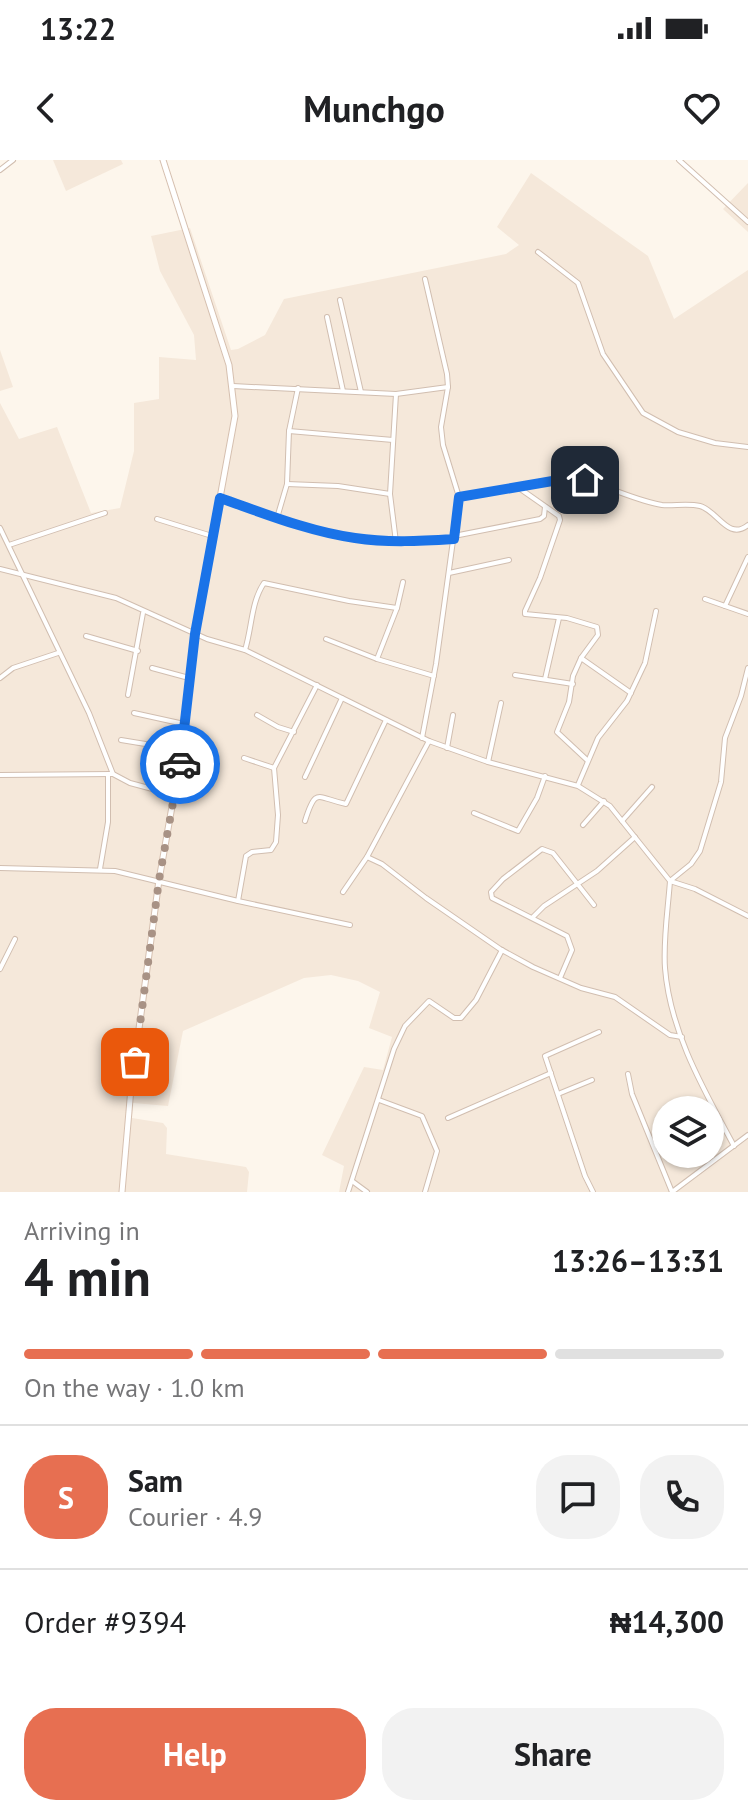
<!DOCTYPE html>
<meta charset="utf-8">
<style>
body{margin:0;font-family:"PT Sans",sans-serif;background:#f2f2f2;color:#202124;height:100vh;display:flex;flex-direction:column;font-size:30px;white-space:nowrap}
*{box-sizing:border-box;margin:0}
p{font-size:26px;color:#757577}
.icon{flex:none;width:44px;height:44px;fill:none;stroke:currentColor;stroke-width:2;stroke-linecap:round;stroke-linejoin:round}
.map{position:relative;height:1032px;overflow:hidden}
.drawer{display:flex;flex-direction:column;background:#fff;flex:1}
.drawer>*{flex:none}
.buttons{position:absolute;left:652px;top:936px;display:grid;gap:16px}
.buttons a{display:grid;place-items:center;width:72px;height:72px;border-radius:50%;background:#fff;box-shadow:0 2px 6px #0004;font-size:40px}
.pin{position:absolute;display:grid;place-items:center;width:68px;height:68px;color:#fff;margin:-34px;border-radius:16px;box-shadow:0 4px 12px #0006}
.courier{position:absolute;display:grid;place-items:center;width:80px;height:80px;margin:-40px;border:6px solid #1a73e8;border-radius:50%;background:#fff;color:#222;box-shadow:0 2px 10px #0007}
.overview em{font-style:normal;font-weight:700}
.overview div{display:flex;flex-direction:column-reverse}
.overview{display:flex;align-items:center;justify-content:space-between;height:136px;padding:0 24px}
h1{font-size:52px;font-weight:700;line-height:60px}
.bar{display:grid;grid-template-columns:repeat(4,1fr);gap:12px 8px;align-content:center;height:96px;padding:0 24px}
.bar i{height:10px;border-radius:6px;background:#e0e0e0}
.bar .selected{background:#e76f51}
.bar p{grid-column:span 4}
.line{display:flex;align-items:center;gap:20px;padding:0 24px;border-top:2px solid #e0e0e0}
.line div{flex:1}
.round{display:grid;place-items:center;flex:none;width:84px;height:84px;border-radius:32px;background:#f2f2f2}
.primary-button{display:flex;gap:16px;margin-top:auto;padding:16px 24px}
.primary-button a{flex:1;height:92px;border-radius:32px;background:#e76f51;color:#fff;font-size:32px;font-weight:700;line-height:92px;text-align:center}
.primary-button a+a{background:#f2f2f2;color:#202124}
.status{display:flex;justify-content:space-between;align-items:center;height:56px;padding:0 40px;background:#fff;direction:ltr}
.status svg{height:22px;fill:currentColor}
header{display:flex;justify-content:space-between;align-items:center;height:104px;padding:0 24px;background:#fff;font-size:36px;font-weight:700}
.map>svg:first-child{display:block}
.residential{fill:#f5e8da;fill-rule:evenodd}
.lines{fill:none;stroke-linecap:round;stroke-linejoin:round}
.street-casing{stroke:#d1beb0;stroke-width:6}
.secondary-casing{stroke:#d6c0b0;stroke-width:7}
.street{stroke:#fff;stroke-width:4}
.secondary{stroke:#fff;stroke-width:5}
.done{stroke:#a89285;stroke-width:8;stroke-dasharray:0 14.4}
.route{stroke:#1a73e8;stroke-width:10}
</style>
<div class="status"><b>13:22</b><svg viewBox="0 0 49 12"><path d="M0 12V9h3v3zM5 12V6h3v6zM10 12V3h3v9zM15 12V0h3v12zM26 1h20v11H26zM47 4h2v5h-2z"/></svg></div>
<header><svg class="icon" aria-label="back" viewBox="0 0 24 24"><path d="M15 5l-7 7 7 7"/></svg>Munchgo<svg class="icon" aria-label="heart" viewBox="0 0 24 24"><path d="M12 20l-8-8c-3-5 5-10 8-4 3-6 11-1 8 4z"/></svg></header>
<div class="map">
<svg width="748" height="1032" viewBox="0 0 748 1032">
<rect width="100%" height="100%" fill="#fdf6ec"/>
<!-- residential -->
<g class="residential">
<path d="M53,0h68l2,4 -57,27z"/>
<path d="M531,13l117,83 26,63 74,-49v922h-409l5,-26 -22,-11 42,-88 19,3 9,-33 -23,-9 11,-36 -22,-11 -27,-6 -27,3 -121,53 -15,75 -35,-3 -1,15 31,5 4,5 -1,26 80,13 3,5 -2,20h-247v-789l19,36 38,-12 34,86 29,-5 14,-57v-48l25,-4v-42l37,3 -2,-25 -34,-64 -9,-35 39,-8 41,122 7,-1 27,-14 19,-36 222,-45 13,-9 -22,-18zM666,950h44v44h-44z"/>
<path d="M748,23v49l-25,-23z"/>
<path d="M0,190l13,37 -13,4z"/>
</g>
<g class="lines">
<defs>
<g id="street">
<path d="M679,0l69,62"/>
<path d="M0,10l13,-10"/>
<path d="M538,92l40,31 25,71 40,59 35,19 37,11 33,4"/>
<path d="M340,140l21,92"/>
<path d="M327,157l16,74"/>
<path d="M233,226l163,8 52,-7"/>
<path d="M396,234l-6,100 6,48"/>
<path d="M289,271l104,9"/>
<path d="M287,324l51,2 52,8"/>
<path d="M519,328l40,28 1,4 -20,58 -15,33v3l42,4 30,9 1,8 -17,23"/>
<path d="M459,337l111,-19c32,4 61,22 92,27 12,1 26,-2 38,1 18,5 28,35 48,19"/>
<path d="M220,338c42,15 91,35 135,40 33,5 66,3 99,1"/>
<path d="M277,358l10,-34 2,-53 9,-43"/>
<path d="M157,359l55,17"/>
<path d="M0,368l89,185 24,61 17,9 45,12"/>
<path d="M454,376l86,-17 4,-3 1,-9"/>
<path d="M9,385l96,-32"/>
<path d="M0,409l116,29 91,41 38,11 184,91 59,21 90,24 32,20 60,75c-2,28 -7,59 -5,87 5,64 39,122 69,178"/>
<path d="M449,413l60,-13"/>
<path d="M705,439l43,15"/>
<path d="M725,446l23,-49"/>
<path d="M86,476l52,15"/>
<path d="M326,479l51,20 57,17"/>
<path d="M245,490c7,-22 6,-48 19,-67l85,18 48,7"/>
<path d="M377,499l20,-51 6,-26"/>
<path d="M152,508l37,10"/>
<path d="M515,515l58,9"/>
<path d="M0,518l13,-10 45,-15"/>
<path d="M545,519l14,-61"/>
<path d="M128,535l15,-82"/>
<path d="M134,553l50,11"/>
<path d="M257,555l21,12 16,5"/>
<path d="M422,578l14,-74 23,-167 -16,-52 -2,-18 7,-40 -1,-13 -22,-95"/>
<path d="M121,580l61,10"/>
<path d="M447,588l6,-33"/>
<path d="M244,598l30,10"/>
<path d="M587,600l-30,-28 12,-30 4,-26 8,-18 50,35"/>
<path d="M488,602l13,-59"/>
<path d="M0,615l113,-1"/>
<path d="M305,617l37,-79"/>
<path d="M578,625l20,-47 29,-37 18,-38 11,-52"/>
<path d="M474,653l44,18 19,-33 8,-22"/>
<path d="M305,661c11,-35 12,-23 41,-17l40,-84"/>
<path d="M622,661l30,-34"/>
<path d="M583,665l21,-24"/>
<path d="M367,697l15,7 44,34 74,51 33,18 48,21 34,9 55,38 12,2"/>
<path d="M0,708l115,3 123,30 112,24"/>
<path d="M100,709l8,-47v-48"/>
<path d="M670,721l21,-17 9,-13 21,-69 4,-44 16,-42 7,-28"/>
<path d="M670,721l25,8 53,27"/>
<path d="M343,732l24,-35 62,-116"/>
<path d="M238,741l8,-45 6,-4 19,-2 5,-8 2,-27 -4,-47 43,-83"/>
<path d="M533,757l11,-11 53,-35 38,-34"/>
<path d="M0,809l15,-30"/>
<path d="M560,818l12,-28 -5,-14 -75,-38 -1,-6 12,-13 39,-30 11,4 41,52"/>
<path d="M628,914l4,20 40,98"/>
<path d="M558,934l34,-14"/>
<path d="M379,940l43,16 15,35 -12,41"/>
<path d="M448,958l103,-45"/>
<path d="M352,1021l15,11"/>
<path d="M348,1032l46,-143 11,-23 24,-25 25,17h7l15,-18 26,-50"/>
<path d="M593,1032l-8,-16 -40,-120 54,-24"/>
<path d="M672,1032l76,-57"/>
</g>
<path id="secondary" d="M122,1032l9,-104 28,-208 23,-130 13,-116 40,-218 -6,-51 -66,-205"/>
</defs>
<!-- street casing -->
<use href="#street" class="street-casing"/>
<!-- secondary casing -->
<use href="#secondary" class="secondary-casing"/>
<!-- street -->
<use href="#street" class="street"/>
<!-- secondary -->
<use href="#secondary" class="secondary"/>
</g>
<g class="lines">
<!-- done -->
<path class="done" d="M135,902l24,-182 21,-116"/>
<!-- route -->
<path class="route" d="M180,604l15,-130 25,-136c43,15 90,34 135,40 33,5 66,3 99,1l5,-42 111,-19 15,2"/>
</g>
</svg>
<div class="buttons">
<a><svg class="icon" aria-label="layers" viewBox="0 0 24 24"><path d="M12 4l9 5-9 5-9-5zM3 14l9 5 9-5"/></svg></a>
</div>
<div class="pin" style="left:135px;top:902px;background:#ea580c"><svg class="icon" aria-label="bag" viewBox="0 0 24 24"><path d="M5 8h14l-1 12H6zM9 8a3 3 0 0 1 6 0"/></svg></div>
<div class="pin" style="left:585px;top:320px;background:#1f2937"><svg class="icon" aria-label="home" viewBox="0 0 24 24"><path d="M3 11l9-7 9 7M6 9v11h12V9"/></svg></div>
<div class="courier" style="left:180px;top:604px"><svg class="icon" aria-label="car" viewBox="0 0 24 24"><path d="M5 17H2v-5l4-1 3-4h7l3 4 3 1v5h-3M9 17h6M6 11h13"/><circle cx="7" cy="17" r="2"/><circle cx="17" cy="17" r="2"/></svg></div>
</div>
<section class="drawer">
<div class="overview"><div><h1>4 min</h1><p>Arriving in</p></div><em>13:26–13:31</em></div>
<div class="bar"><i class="selected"></i><i class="selected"></i><i class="selected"></i><i></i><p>On the way · 1.0 km</p></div>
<div class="line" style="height:144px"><b class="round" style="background:#e76f51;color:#fff">S</b><div><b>Sam</b><p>Courier · 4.9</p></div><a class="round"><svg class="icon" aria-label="chat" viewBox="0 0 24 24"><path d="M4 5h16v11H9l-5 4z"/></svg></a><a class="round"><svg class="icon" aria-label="phone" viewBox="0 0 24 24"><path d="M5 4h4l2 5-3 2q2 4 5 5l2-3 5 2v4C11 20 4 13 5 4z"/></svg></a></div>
<div class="line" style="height:104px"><div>Order #9394</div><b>₦14,300</b></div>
<div class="primary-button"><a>Help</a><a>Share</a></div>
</section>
